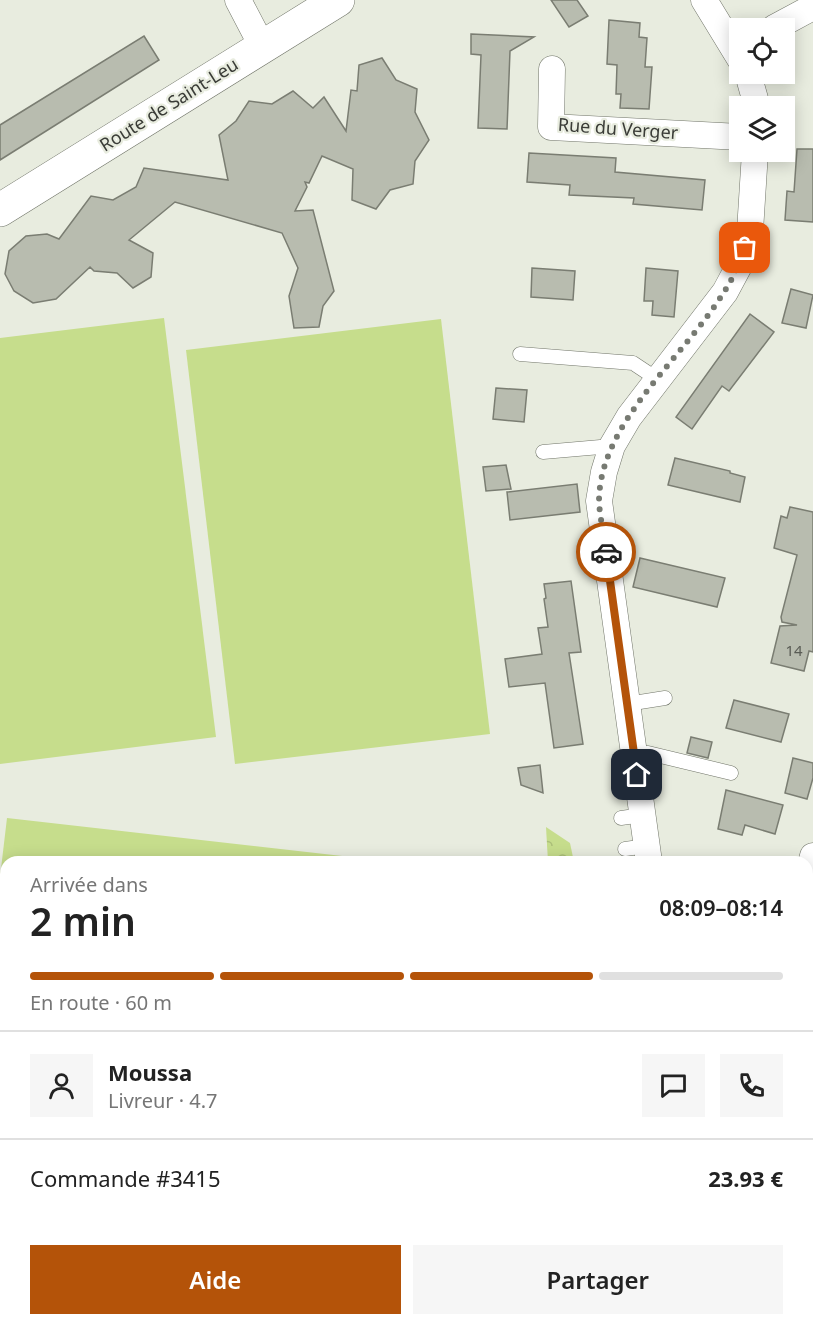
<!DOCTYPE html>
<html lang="fr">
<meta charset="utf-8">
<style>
body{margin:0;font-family:"Noto Sans",sans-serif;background:#f6f6f6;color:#222;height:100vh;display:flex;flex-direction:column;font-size:22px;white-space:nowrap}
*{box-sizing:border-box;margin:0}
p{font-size:20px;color:#767676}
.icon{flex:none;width:33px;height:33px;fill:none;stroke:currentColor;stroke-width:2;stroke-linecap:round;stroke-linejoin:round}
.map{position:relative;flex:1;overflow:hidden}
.details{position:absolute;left:0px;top:856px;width:813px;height:470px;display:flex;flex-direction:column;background:#fff;border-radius:18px 18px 0 0;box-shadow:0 3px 15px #0003}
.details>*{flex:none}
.fabs{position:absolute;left:729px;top:18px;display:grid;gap:12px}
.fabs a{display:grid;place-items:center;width:66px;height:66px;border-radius:0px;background:#fff;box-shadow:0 3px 15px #0003;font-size:30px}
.pin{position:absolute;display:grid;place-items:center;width:51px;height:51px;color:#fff;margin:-26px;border-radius:12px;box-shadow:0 3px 9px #0006}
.courier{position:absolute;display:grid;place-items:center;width:60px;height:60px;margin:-30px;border:4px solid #b45309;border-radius:50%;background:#fff;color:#222;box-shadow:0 2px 8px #0007}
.head em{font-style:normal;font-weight:600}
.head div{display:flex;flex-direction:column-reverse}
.head{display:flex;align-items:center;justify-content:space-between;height:102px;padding:0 30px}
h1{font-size:39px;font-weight:600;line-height:45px}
.bar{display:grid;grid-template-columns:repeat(4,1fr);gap:9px 6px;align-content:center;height:72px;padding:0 30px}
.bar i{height:8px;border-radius:4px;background:#e0e0e0}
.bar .current{background:#b45309}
.bar p{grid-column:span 4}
.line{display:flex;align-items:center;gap:15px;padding:0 30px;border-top:2px solid #e0e0e0}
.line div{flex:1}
.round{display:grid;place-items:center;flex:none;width:63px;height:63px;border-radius:0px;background:#f6f6f6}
.primary-button{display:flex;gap:12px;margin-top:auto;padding:12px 30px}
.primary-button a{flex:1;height:69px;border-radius:0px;background:#b45309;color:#fff;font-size:24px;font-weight:600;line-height:69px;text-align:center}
.primary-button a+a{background:#f6f6f6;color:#222}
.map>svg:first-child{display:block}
.forest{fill:url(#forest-firs)}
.park{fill:url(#park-crowns)}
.garden{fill:#c6dd8c}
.building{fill:#b8bcaf;stroke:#7a7d72;stroke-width:1.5}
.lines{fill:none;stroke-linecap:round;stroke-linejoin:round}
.lane-casing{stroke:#717569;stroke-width:15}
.street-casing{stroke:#717569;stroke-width:27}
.secondary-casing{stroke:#717569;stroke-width:34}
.path{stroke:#adb1a6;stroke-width:4;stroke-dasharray:3 4.5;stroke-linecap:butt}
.lane{stroke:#fff;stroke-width:14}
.street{stroke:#fff;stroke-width:26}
.secondary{stroke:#fff;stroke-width:33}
.done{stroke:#777a72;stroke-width:6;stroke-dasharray:0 10.8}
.route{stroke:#b45309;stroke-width:8}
.labels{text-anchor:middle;stroke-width:4.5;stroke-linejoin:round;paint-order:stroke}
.number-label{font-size:15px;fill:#5a5c55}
.street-label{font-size:18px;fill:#3a3c37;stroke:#e8ecdf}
</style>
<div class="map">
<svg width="813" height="1325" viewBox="0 0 813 1325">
<defs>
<pattern id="forest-firs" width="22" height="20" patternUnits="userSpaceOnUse" patternTransform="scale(1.5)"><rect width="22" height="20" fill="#a7bf66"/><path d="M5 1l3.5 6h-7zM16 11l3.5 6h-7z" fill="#899c55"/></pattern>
<pattern id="park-crowns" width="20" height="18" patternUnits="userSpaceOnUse" patternTransform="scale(1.5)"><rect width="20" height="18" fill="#c6dd8c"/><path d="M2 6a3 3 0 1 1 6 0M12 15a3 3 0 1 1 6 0" fill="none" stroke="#abbf79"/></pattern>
</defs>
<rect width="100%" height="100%" fill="#e8ecdf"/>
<!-- forest -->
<path class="forest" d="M0,1038l6,1v281h663l-2,5h-667z"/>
<!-- park -->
<path class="park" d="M546,827l24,16 4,19h-26z"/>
<!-- garden -->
<g class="garden">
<path d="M164,318l52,419 -216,27v-426z"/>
<path d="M441,319l49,415 -255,30 -49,-414z"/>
<path d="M7,818l388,44h-389v165l-6,-1v-149z"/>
</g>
<!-- building -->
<g class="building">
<path d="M551,0h26l11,16 -19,11z"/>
<path d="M609,20l31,3 -1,14 8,1 -2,29h7l-3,42 -29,-1 1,-14h-5l1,-29 -10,-1z"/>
<path d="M471,34l63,3 -24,14 -3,78 -29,-1 3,-73 -10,-1z"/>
<path d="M144,36l15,24 -159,100v-35z"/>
<path d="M382,58l14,22 21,9 -2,23 14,28 -14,21 -2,23 -23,6 -14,19 -24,-9 1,-31 -31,-13 -13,27 -4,-1 2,5 -12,24 18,-1 21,81 -11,15 -4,21 -25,1 -5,-32 9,-28 -16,-35 -107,-31 -46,38 24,13 -2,24 -18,11 -16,-15 -23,-2 -4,-4 -34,32 -23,4 -19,-12 -9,-17 4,-23 17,-15 21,-2 12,5 32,-43 22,4 23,-13 8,-19 84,12 -9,-45 17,-14 13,-20 23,3 21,-13 20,17 11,-11 22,34 5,-41 6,1 2,-26z"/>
<path d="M797,149h16v73l-28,-2 2,-29 7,1z"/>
<path d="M529,153l87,5 -1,14 90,8 -3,30 -69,-6 1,-6 -65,-3 1,-10 -43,-3z"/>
<path d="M532,268l43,3 -2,29 -42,-3z"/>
<path d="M646,268l32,3 -4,46 -22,-2 1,-14h-9z"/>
<path d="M791,289l22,6 -7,33 -24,-5z"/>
<path d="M750,314l24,18 -45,59 -7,-5 -30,43 -16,-12z"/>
<path d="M496,388l31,2 -3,32 -31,-3z"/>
<path d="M675,458l55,13v2l15,4 -5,25 -72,-17z"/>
<path d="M506,465l5,24 -25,2 -3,-24z"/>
<path d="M577,484l3,28 -70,8 -3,-28z"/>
<path d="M790,507l23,5v140l-4,-1 -5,20 -33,-8 9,-37 17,-1 -15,-3 -1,-5 16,-62 -23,-7 7,-32 6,2z"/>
<path d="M640,558l85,20 -8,29 -84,-20z"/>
<path d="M571,581l10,71 -12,1 14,91 -29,4 -9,-65 -36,4 -4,-28 37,-5 -4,-26 10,-1 -4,-28 2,-1 -2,-14z"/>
<path d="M734,700l55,14 -8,28 -55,-14z"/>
<path d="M691,737l21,5 -4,16 -21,-5z"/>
<path d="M793,758l20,5v15l-6,21 -22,-6z"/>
<path d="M540,765l3,28 -22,-8 -3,-17z"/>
<path d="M726,790l57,15 -8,29 -30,-9 -3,10 -24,-6z"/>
</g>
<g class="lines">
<defs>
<g id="lane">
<path d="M520,354l113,9 24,16"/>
<path d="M543,452l69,-6"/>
<path d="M627,704l38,-6"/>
<path d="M634,755l14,-2 83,20"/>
<path d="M621,818l22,-3"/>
<path d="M625,849l22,-3"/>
</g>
<g id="street">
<path d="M238,0l24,46"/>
<path d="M704,0l36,59"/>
<path d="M774,28l39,-21"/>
<path d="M552,69l-1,58 189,10"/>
<path d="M748,74l9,32"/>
<path d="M649,862l-50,-361 5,-29 8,-26 17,-29 96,-125 15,-28 10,-33 5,-79"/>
<path d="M807,879l6,-23"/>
<path d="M807,923l6,1"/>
<path d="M697,1325l1,-5"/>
</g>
<path id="secondary" d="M0,210l338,-210"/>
</defs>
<!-- lane casing -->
<use href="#lane" class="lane-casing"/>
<!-- street casing -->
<use href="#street" class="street-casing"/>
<!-- secondary casing -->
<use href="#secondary" class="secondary-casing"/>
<!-- path -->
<g class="path">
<path d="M0,1111l6,3"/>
<path d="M543,1320l15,5"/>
</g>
<!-- lane -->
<use href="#lane" class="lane"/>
<!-- street -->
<use href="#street" class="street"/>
<!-- secondary -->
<use href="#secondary" class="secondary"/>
</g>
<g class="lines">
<!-- done -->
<path class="done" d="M606,552c-2,-17 -6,-34 -7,-50 0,-95 119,-166 146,-254"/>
<!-- route -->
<path class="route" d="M606,552l31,223"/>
</g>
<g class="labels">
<!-- number labels -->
<g class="number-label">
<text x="794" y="656">14</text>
</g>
<!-- street labels -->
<g class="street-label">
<text transform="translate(169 105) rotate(-32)" y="6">Route de Saint-Leu</text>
<text transform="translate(618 129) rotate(4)" y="6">Rue du Verger</text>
</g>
</g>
</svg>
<div class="fabs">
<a><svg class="icon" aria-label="locate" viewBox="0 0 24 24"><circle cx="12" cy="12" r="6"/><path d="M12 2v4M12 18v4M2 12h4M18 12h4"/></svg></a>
<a><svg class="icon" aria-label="layers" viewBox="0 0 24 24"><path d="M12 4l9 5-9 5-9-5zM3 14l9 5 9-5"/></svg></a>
</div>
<div class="pin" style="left:745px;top:248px;background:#ea580c"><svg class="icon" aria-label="bag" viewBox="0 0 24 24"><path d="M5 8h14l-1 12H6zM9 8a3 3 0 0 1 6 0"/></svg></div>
<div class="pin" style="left:637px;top:775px;background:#1f2937"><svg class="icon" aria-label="home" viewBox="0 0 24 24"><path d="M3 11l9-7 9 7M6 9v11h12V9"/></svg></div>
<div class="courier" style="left:606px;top:552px"><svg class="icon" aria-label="car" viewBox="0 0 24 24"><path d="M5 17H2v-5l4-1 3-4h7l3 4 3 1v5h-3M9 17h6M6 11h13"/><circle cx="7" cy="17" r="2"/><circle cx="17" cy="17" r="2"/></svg></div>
<section class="details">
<div class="head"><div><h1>2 min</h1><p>Arrivée dans</p></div><em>08:09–08:14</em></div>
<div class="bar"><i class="current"></i><i class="current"></i><i class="current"></i><i></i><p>En route · 60 m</p></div>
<div class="line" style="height:108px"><a class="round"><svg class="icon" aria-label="person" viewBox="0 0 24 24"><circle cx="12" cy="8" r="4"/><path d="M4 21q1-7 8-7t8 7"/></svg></a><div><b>Moussa</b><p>Livreur · 4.7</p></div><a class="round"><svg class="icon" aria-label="chat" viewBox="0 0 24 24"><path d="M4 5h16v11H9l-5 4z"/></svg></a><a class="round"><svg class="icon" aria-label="phone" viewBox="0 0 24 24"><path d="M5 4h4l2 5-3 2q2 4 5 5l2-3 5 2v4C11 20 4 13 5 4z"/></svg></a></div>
<div class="line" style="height:78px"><div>Commande #3415</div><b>23.93 €</b></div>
<div class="primary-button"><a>Aide</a><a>Partager</a></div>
</section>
</div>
